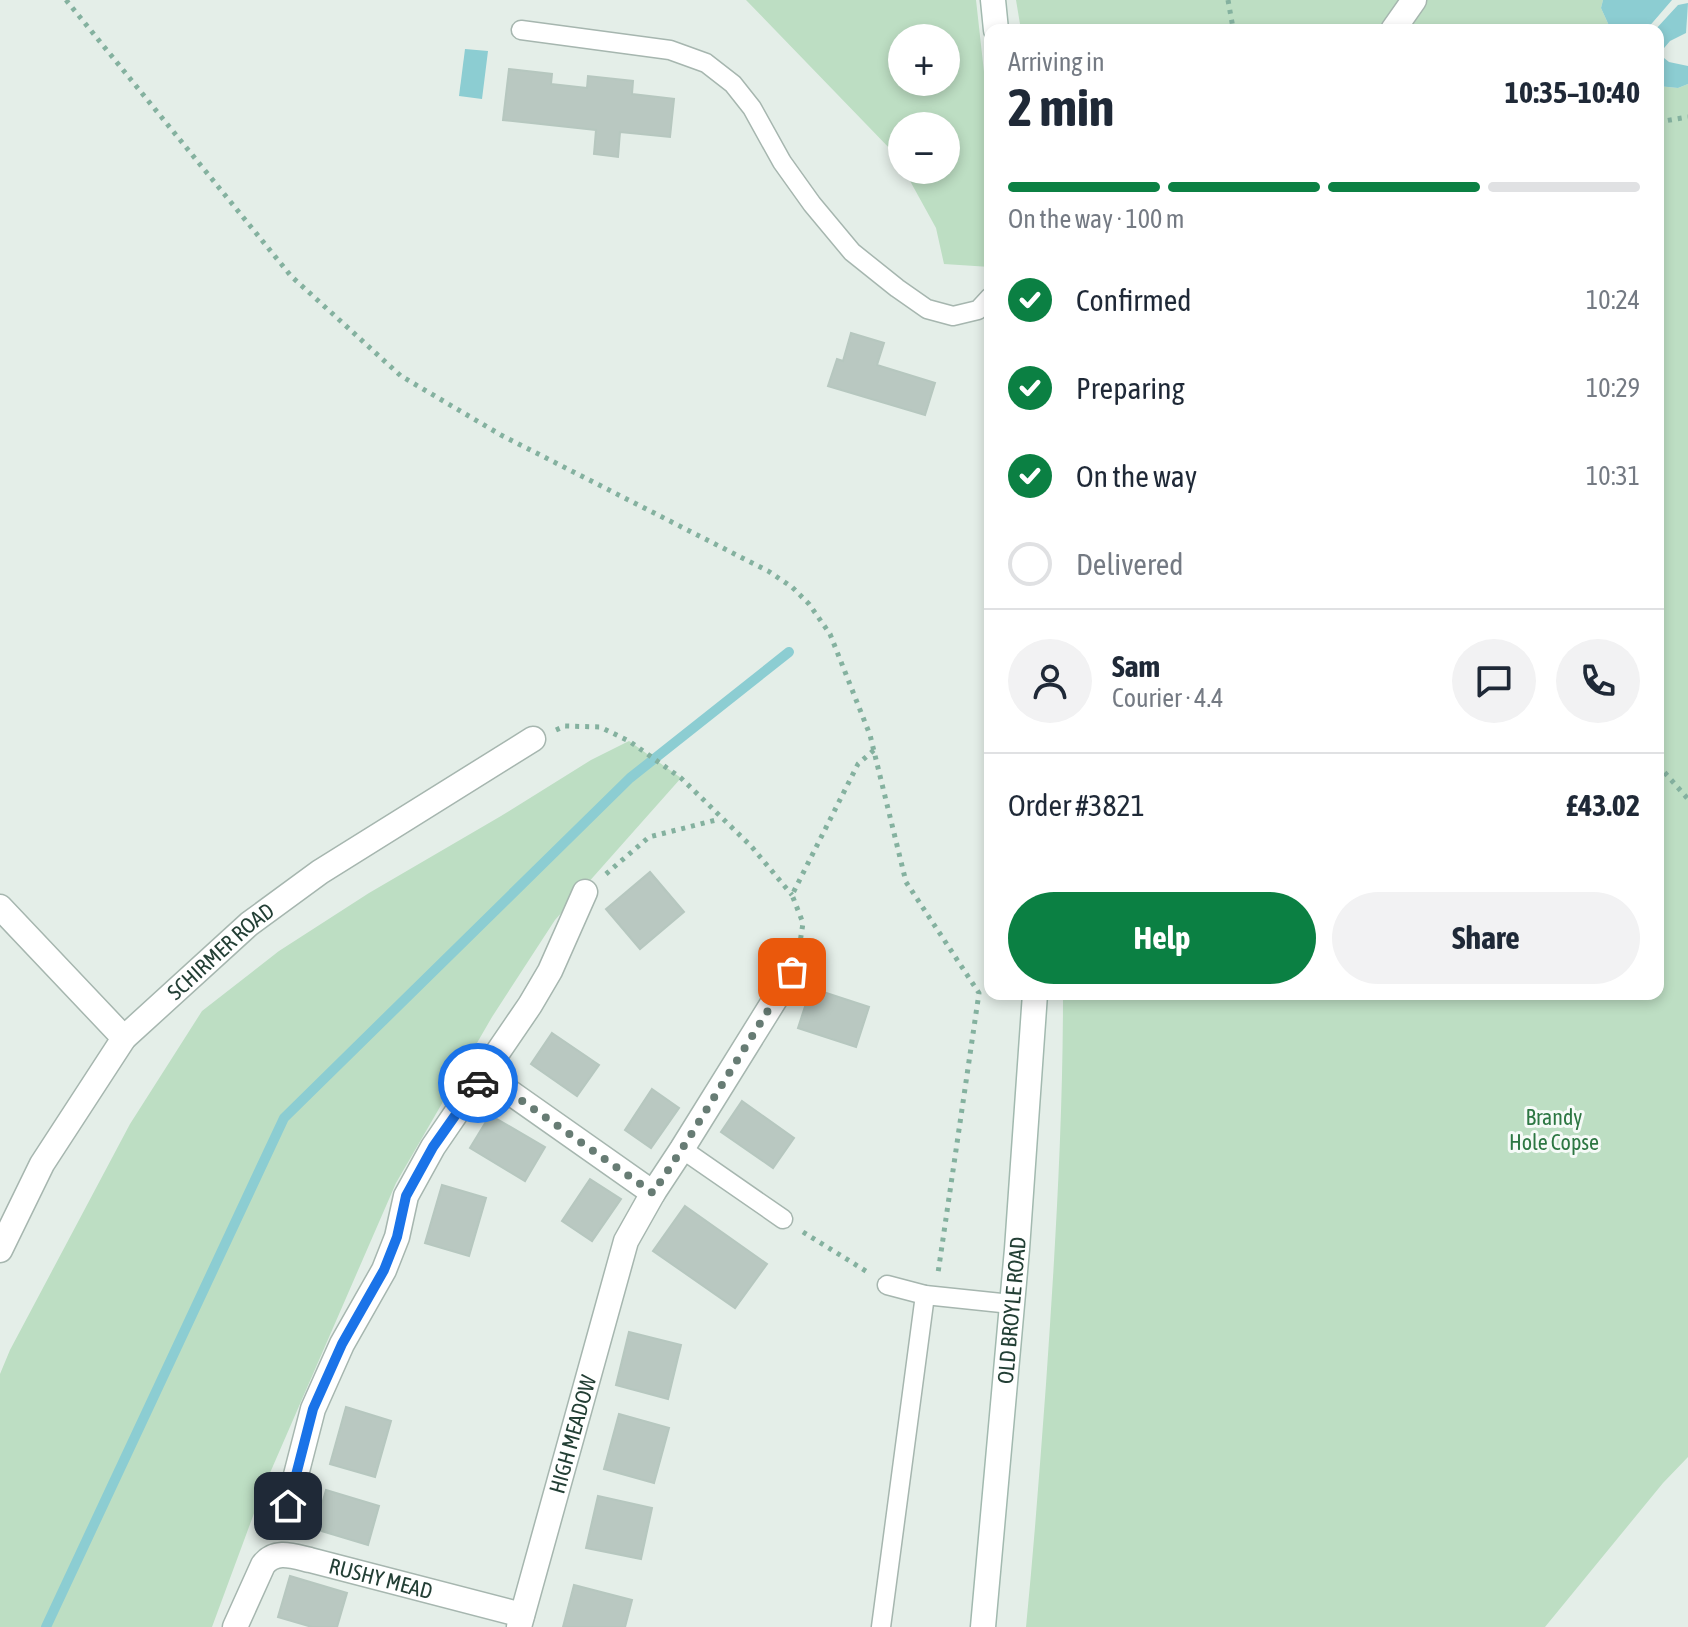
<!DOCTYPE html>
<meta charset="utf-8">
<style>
body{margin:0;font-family:"Asap Condensed",sans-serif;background:#f2f2f3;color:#1f2937;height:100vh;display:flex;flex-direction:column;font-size:30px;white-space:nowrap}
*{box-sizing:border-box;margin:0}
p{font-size:26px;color:#747a83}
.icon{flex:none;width:44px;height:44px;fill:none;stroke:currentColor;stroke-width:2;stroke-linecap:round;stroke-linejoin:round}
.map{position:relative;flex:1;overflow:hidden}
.sheet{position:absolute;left:984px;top:24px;width:680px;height:976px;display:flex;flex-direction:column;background:#fff;border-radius:16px;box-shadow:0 4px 12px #0003}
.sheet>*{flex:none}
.controls{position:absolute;left:888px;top:24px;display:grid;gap:16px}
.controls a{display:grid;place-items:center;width:72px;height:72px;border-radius:50%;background:#fff;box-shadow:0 4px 12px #0003;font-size:40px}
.pin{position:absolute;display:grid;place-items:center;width:68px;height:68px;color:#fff;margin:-34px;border-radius:16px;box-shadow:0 4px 12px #0006}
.courier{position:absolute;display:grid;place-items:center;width:80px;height:80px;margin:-40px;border:6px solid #1a73e8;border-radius:50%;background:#fff;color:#222;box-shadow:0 2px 10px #0007}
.overview em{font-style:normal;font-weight:700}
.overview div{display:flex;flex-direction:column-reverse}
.overview{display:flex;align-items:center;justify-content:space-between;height:136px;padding:0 24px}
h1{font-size:52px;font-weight:700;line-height:60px}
.bar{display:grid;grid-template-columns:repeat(4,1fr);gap:12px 8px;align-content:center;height:96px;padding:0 24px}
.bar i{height:10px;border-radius:6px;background:#e0e1e3}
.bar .active{background:#0b8043}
.bar p{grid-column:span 4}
.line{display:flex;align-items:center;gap:20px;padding:0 24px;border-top:2px solid #e0e1e3}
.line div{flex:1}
.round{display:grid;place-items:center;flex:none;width:84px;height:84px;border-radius:42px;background:#f2f2f3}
ol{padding:0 24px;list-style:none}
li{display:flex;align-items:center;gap:24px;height:88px}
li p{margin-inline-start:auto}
li .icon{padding:8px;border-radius:50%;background:#0b8043;color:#fff;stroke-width:4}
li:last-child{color:#747a83}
li i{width:44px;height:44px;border:4px solid #e0e1e3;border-radius:50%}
.cta{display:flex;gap:16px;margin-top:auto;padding:16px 24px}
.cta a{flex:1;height:92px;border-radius:48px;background:#0b8043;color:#fff;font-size:32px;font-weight:700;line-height:92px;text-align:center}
.cta a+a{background:#f2f2f3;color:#1f2937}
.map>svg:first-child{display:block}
.green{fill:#bddec3;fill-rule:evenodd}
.water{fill:#8ccdd2}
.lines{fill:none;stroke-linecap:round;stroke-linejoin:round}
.stream{stroke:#8ccdd2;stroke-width:10}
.building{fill:#b9c8c1;stroke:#b6c7bf;stroke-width:2}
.service-casing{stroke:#a6b6af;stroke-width:21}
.minor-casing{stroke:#a6b6af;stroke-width:27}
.secondary-casing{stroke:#a2b9af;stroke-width:27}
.path{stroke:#84b19f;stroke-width:5;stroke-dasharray:4 6;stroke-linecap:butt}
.service{stroke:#fff;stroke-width:18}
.minor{stroke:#fff;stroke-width:24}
.secondary{stroke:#fff;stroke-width:24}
.done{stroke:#677c74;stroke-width:8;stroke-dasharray:0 14.4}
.route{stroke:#1a73e8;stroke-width:10}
.labels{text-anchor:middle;stroke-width:6;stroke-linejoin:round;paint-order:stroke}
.street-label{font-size:22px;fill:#233f35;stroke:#f5faf7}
.park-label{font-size:22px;fill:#2d7743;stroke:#f5faf7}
</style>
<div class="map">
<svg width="1688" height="1627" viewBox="0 0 1688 1627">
<rect width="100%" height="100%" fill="#e4eee8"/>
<!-- green -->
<g class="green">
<path d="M746,0h230l14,126v141l-46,-3 -8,-36 -32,-58h42v-44h-44v41l-8,-14zM902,38h44v44h-44z"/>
<path d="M1016,0h587l-2,8 10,22h-590z"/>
<path d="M1688,84v1373l-25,26 -118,144h-519c8,-81 14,-162 20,-243 9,-130 17,-260 17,-390h595v-908l20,2z"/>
<path d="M629,741l52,37 -126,142 -63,97 -96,166 -133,306 -51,138h-212v-253l10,-24 120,-226 72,-113 77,-60 90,-58 132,-77 90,-56z"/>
</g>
<!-- water -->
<g class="water">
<path d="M1603,0h69l-25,29 1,1h-37l-10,-22z"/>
<path d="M1688,3l-2,30 -16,8 -11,13 10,8 19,4v18l-10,4 -20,-2v-56h-3l23,-25z"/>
<path d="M465,49l23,2 -6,48 -23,-3z"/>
</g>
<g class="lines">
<!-- stream -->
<path class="stream" d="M46,1627l238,-509 346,-340 159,-126"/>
</g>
<!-- building -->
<g class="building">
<path d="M509,69l43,5 -1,10 36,4 1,-12 45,5 -1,13 42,5 -4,38 -50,-5 -2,25 -24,-3 2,-24 -93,-10z"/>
<path d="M851,333l33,10 -7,22 58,18 -10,32 -97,-29 9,-27 6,2z"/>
<path d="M650,872l34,40 -44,37 -34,-40z"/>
<path d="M811,988l58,19 -13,40 -58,-19z"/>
<path d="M552,1033l47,32 -22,31 -46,-32z"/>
<path d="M652,1089l27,19 -28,40 -26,-18z"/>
<path d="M742,1101l52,37 -21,30 -52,-36z"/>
<path d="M490,1115l55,32 -20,34 -55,-33z"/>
<path d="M590,1179l31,20 -29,42 -30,-20z"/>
<path d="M442,1185l44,13 -17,58 -44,-13z"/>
<path d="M685,1206l82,58 -32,44 -82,-57z"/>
<path d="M629,1332l52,13 -13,54 -52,-14z"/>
<path d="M346,1407l45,14 -16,56 -45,-13z"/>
<path d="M619,1414l50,14 -15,55 -50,-14z"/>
<path d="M326,1490l53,16 -11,39 -53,-16z"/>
<path d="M598,1496l54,12 -11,51 -55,-11z"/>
<path d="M290,1576l57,17 -10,34h-25l-34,-10z"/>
<path d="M574,1585l58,15 -7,27h-62z"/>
</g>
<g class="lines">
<defs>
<g id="service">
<path d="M521,30l149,20 36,13 27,21 19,24 30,54 30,42 40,48 45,36 30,21 26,7 25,-6 12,-13"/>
<path d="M682,1149l101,70"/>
<path d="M887,1285l38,10 86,9"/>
<path d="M881,1627l44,-332"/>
</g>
<g id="minor">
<path d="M1393,30l21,-30"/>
<path d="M0,907l124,131"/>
<path d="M484,1074l169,119"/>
<path id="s1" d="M0,1250l42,-86 82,-126 125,-114 71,-52 213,-133"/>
<path d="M288,1506l25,-97 29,-65 42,-74 13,-33 9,-41 27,-49 97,-142 20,-34 35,-79"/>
<path id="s2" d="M235,1627l28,-62c12,-16 30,-9 47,-5l212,55"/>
<path id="s3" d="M519,1627l107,-386 27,-48 29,-44 110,-177"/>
</g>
<g id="secondary">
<path d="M993,0l3,30"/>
<path id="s4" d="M983,1627l34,-378 18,-255"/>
</g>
</defs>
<!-- service casing -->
<use href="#service" class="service-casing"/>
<!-- minor casing -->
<use href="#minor" class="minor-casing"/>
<!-- secondary casing -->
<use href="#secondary" class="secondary-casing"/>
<!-- path -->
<g class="path">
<path d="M66,0l225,276 110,100 100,59 267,136 24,16 17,17 21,30 40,101 36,147 73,111 -41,280"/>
<path d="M1228,0l5,28 8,2"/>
<path d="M1658,122l30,-5"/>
<path d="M556,730l9,-4 35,1 29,14 52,37 70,68 41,49"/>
<path d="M1658,765l30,34"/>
<path d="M606,874l43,-37 71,-18"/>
<path d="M799,949l4,-26 -11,-28 66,-131 16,-14"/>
<path d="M803,1232l66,41"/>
</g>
<!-- service -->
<use href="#service" class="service"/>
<!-- minor -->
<use href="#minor" class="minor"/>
<!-- secondary -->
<use href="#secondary" class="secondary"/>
</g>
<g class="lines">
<!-- done -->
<path class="done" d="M478,1083l6,-9 169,119 29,-44 110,-177"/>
<!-- route -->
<path class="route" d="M288,1506l25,-97 29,-65 42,-74 13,-33 9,-41 27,-49 45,-64"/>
</g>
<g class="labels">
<!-- street labels -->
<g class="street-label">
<text dy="8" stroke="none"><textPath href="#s1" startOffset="376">SCHIRMER ROAD</textPath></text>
<text dy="8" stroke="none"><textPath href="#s4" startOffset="318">OLD BROYLE ROAD</textPath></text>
<text dy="8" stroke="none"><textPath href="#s3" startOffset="200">HIGH MEADOW</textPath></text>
<text dy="8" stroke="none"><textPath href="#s2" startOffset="192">RUSHY MEAD</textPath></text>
</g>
<!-- park labels -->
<g class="park-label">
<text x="1554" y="1125">Brandy<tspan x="1554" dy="25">Hole Copse</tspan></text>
</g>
</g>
</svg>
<div class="controls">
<a>+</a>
<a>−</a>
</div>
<div class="pin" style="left:792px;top:972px;background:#ea580c"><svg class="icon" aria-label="bag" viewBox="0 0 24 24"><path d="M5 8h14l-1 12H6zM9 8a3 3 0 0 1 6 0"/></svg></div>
<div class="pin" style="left:288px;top:1506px;background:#1f2937"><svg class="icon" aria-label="home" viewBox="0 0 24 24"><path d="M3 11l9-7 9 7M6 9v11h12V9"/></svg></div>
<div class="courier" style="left:478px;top:1083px"><svg class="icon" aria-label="car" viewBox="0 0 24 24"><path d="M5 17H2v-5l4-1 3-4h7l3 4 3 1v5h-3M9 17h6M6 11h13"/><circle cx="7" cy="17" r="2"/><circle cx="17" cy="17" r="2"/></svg></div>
<section class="sheet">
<div class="overview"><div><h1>2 min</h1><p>Arriving in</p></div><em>10:35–10:40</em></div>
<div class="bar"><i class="active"></i><i class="active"></i><i class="active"></i><i></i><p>On the way · 100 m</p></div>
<ol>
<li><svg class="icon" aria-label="check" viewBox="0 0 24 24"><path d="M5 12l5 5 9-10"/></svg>Confirmed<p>10:24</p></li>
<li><svg class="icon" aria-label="check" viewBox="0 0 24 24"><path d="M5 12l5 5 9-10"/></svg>Preparing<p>10:29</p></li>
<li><svg class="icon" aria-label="check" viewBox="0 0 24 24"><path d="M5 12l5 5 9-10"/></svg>On the way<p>10:31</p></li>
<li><i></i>Delivered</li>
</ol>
<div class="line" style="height:144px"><a class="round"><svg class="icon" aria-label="person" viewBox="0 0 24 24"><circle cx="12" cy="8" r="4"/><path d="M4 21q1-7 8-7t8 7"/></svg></a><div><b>Sam</b><p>Courier · 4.4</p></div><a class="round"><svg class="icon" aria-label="chat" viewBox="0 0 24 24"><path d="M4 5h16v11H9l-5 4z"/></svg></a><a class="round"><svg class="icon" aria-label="phone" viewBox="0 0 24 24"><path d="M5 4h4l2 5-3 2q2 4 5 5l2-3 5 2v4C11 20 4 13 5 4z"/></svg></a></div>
<div class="line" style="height:104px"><div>Order #3821</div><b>£43.02</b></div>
<div class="cta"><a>Help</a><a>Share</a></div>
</section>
</div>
